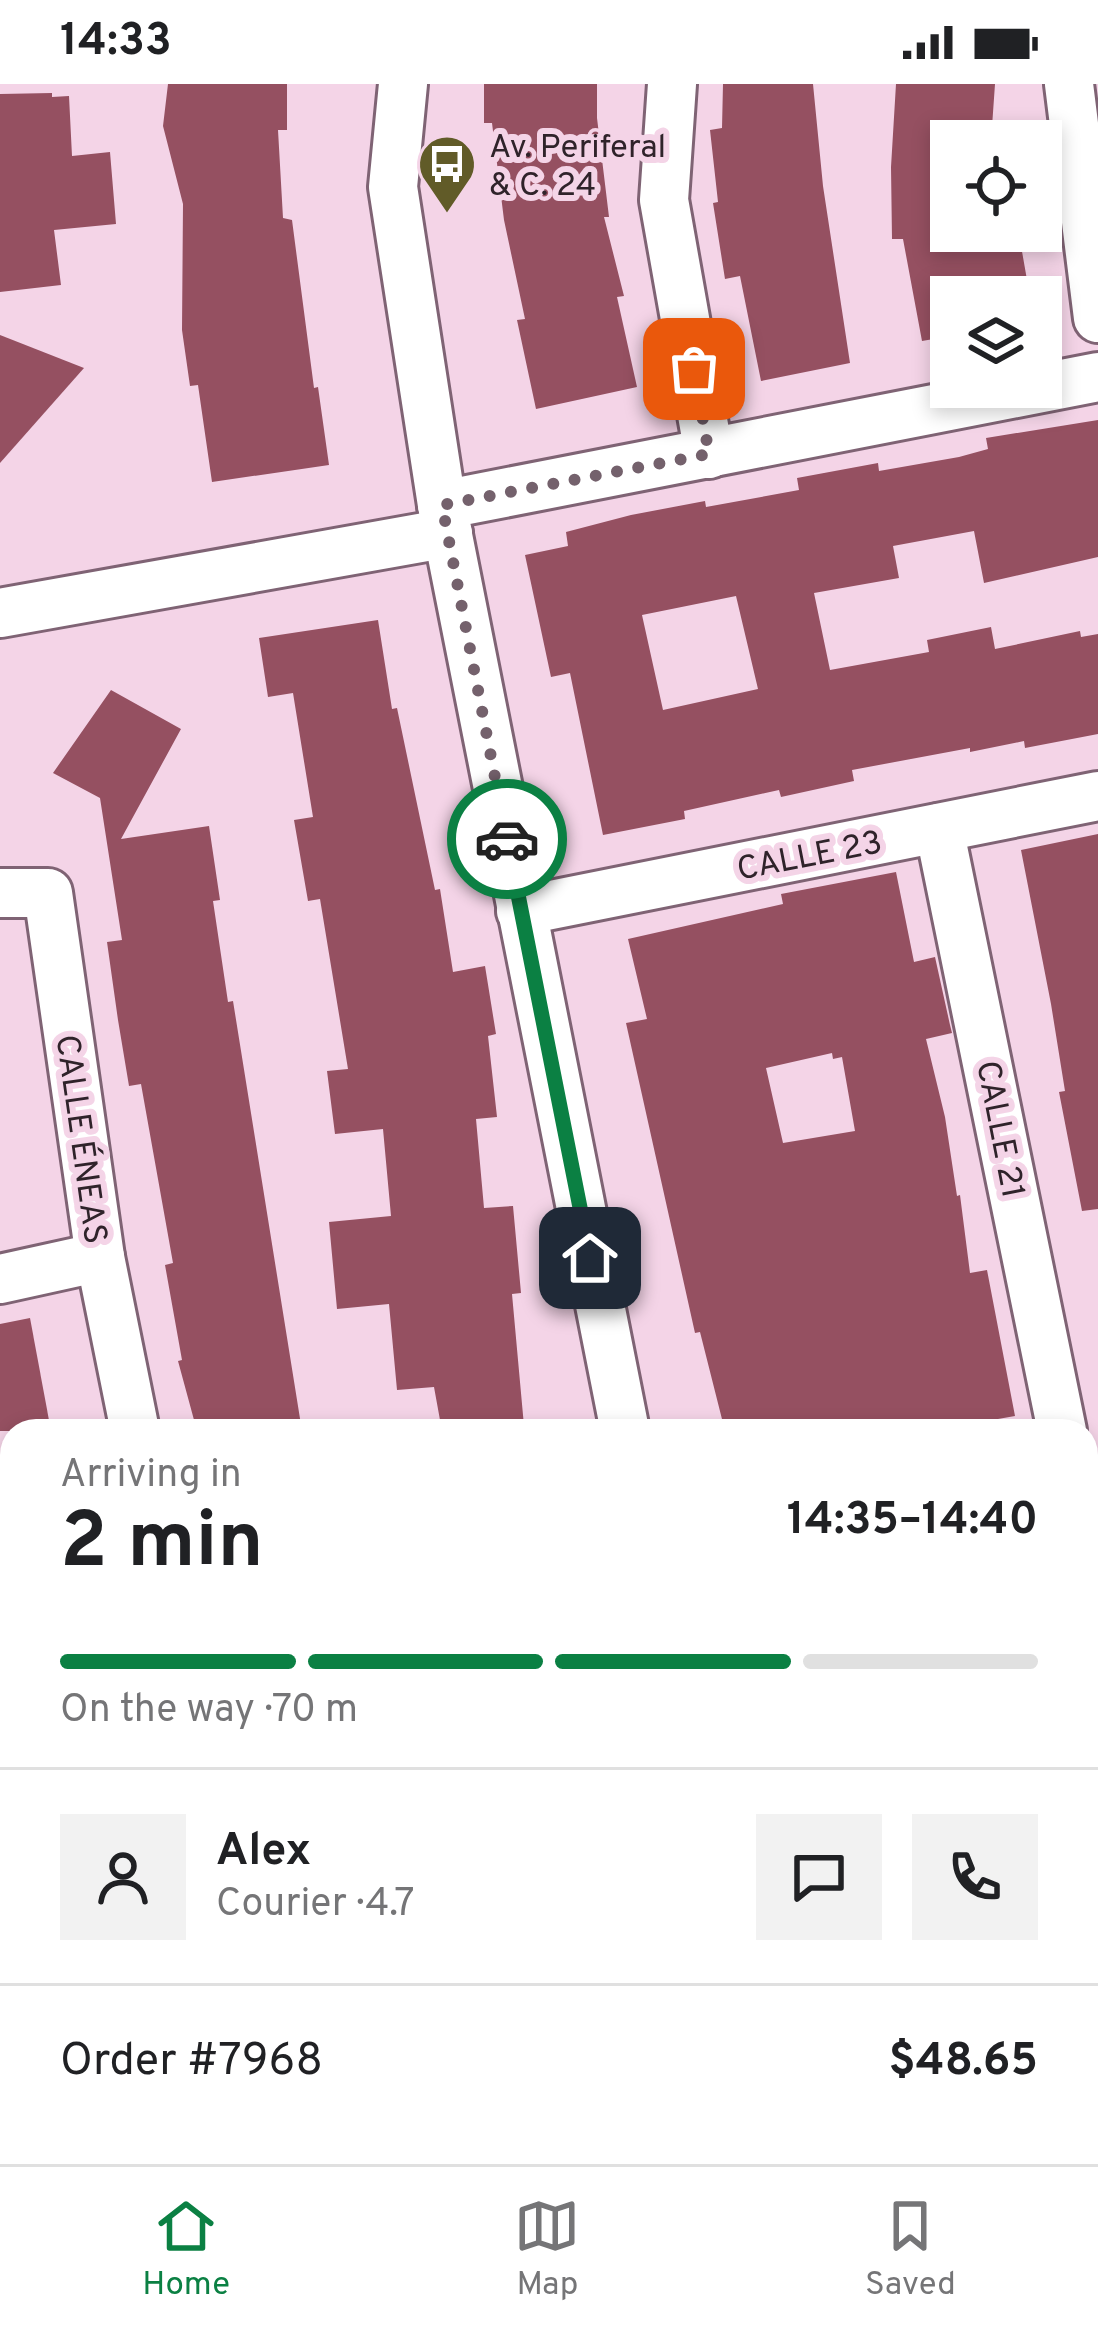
<!DOCTYPE html>
<meta charset="utf-8">
<style>
body{margin:0;font-family:Overpass,sans-serif;background:#f2f2f2;color:#202124;height:100vh;display:flex;flex-direction:column;font-size:45px;white-space:nowrap}
*{box-sizing:border-box;margin:0}
p{font-size:39px;color:#757577}
.icon{flex:none;width:66px;height:66px;fill:none;stroke:currentColor;stroke-width:2;stroke-linecap:round;stroke-linejoin:round}
.map{position:relative;flex:1;overflow:hidden}
.side{position:absolute;left:0px;top:1335px;width:1098px;height:747px;display:flex;flex-direction:column;background:#fff;border-radius:36px 36px 0 0;box-shadow:0 6px 18px #0003}
.side>*{flex:none}
.controls{position:absolute;left:930px;top:36px;display:grid;gap:24px}
.controls a{display:grid;place-items:center;width:132px;height:132px;border-radius:0px;background:#fff;box-shadow:0 6px 18px #0003;font-size:60px}
.pin{position:absolute;display:grid;place-items:center;width:102px;height:102px;color:#fff;margin:-51px;border-radius:24px;box-shadow:0 6px 18px #0006}
.courier{position:absolute;display:grid;place-items:center;width:120px;height:120px;margin:-60px;border:9px solid #0b8043;border-radius:50%;background:#fff;color:#222;box-shadow:0 3px 15px #0007}
.overview em{font-style:normal;font-weight:700}
.overview div{display:flex;flex-direction:column-reverse}
.overview{display:flex;align-items:center;justify-content:space-between;height:204px;padding:0 60px}
h1{font-size:78px;font-weight:700;line-height:90px}
.bar{display:grid;grid-template-columns:repeat(4,1fr);gap:18px 12px;align-content:center;height:144px;padding:0 60px}
.bar i{height:15px;border-radius:9px;background:#e0e0e0}
.bar .active{background:#0b8043}
.bar p{grid-column:span 4}
.line{display:flex;align-items:center;gap:30px;padding:0 60px;border-top:3px solid #e0e0e0}
.line div{flex:1}
.round{display:grid;place-items:center;flex:none;width:126px;height:126px;border-radius:0px;background:#f2f2f2}
.status{display:flex;justify-content:space-between;align-items:center;height:84px;padding:0 60px;background:#fff;direction:ltr}
.status svg{height:33px;fill:currentColor}
.dock{display:flex;justify-content:space-around;align-items:center;height:168px;border-top:3px solid #e0e0e0;background:#fff;font-size:33px;color:#757577}
.dock a{display:grid;justify-items:center;gap:6px}
.dock .active{color:#0b8043}
.map>svg:first-child{display:block}
.building{fill:#955061;fill-rule:evenodd}
.lines{fill:none;stroke-linecap:round;stroke-linejoin:round}
.minor-casing{stroke:#7f6374;stroke-width:54}
.minor{stroke:#fff;stroke-width:48}
.done{stroke:#74616c;stroke-width:12;stroke-dasharray:0 21.6}
.route{stroke:#0b8043;stroke-width:15}
.labels{text-anchor:middle;stroke-width:12;stroke-linejoin:round;paint-order:stroke}
.poi-label{font-size:33px;fill:#2f232a;stroke:#f4d4e7;text-anchor:start}
.street-label{font-size:33px;fill:#2f232a;stroke:#f4d4e7}
</style>
<div class="status"><b>14:33</b><svg viewBox="0 0 49 12"><path d="M0 12V9h3v3zM5 12V6h3v6zM10 12V3h3v9zM15 12V0h3v12zM26 1h20v11H26zM47 4h2v5h-2z"/></svg></div>
<div class="map">
<svg width="1098" height="2080" viewBox="0 0 1098 2080">
<rect width="100%" height="100%" fill="#f4d4e7"/>
<!-- building -->
<g class="building">
<path d="M168,0h119v46h-9l5,88 9,2 22,168 4,-1 11,78 -117,17 -14,-97 -8,1 -8,-56 1,-126 -20,-78z"/>
<path d="M484,0h113v34l12,99h-5l20,79 -7,1 20,90 -101,22 -19,-89 8,-1 -21,-99 -12,-97h-8z"/>
<path d="M723,0h90l10,102 27,177 -89,18 -21,-105 -15,3 -12,-76 5,-1 -8,-72 12,-2z"/>
<path d="M896,0h99l-4,57h-40v90h54v12l15,-3 10,57h-79v39l-29,5 -19,-102h-11l-1,-72z"/>
<path d="M52,9v4l17,-1 3,60 38,-4 6,72 -62,6 7,55 -61,7v-198z"/>
<path d="M0,251l84,33 -84,95z"/>
<path d="M1098,336v137l-114,26 -10,-52 -81,15 6,32 -85,15 16,77 99,-18 -2,-12 64,-13 4,22 85,-18 1,6 17,-3v100l-73,14 -1,-7 -54,11v-4l-118,22 2,11 -73,16 -2,-7 -95,21 1,8 -82,16 -33,-162 -19,4 -26,-122 43,-9 -2,-14 65,-17 74,-14 1,6 93,-17 -2,-12 81,-15 1,8 80,-14 29,-8 -2,-11zM736,512l22,93 -95,21 -21,-95z"/>
<path d="M378,536l14,89 5,-1 38,182 5,-1 13,83 32,-6 11,68 -8,2 9,81 -21,2 8,89 29,-2 8,87 -9,1 12,132 -29,5h-53l-8,-44 -37,3 -8,-86 -52,5 -8,-87 62,-6 -8,-87 -48,5 -8,-63 21,-2 -28,-170 -12,2 -14,-81 19,-3 -20,-124 -25,4 -9,-59z"/>
<path d="M111,606l70,39 -60,110 88,-13 11,74 -7,1 15,101 5,-1 69,430h-105l-19,-70 4,-1 -17,-95 8,-2 -32,-179 -12,2 -11,-66 -11,-78 15,-2 -22,-142 -47,-25z"/>
<path d="M1098,750v375l-16,2 -23,-119 6,-1 -14,-87 -30,-154z"/>
<path d="M896,788l18,90 21,-5 15,68 2,8 -26,6 19,78 12,79 3,-1 10,78 17,-3 28,146 -85,15h-205l-25,-99 -5,1 -69,-310 21,-4 -19,-80 155,-35 -2,-10zM832,969l1,6 9,-2 13,74 -72,12 -17,-75z"/>
<path d="M30,1234l21,113h-51v-107z"/>
</g>
<g class="lines">
<defs>
<g id="minor">
<path d="M403,0l-10,103 49,318 183,926"/>
<path d="M672,0l-8,116 45,254"/>
<path d="M1069,0l29,234"/>
<path d="M442,421l656,-128"/>
<path d="M0,529l448,-80"/>
<path d="M939,744l123,603"/>
<path d="M0,809h48l52,364 35,174"/>
<path d="M521,827l577,-115"/>
<path d="M0,1195l100,-22"/>
<path d="M1086,1468l12,60"/>
<path d="M12,1652l-4,196 4,5"/>
<path d="M1086,1711l12,-1"/>
<path d="M770,2070l2,10"/>
</g>
</defs>
<!-- minor casing -->
<use href="#minor" class="minor-casing"/>
<!-- minor -->
<use href="#minor" class="minor"/>
</g>
<g class="lines">
<!-- done -->
<path class="done" d="M507,755l-65,-334 267,-51 -15,-85"/>
<!-- route -->
<path class="route" d="M507,755l83,419"/>
</g>
<!-- icons -->
<defs>
<symbol id="bus-pin" viewBox="-11 -11 22 30"><path d="M0 17L-7.5 6A9.5 9.5 0 1 1 7.5 6Z" fill="#615b28" stroke="#f4d4e7"/><path d="M-5-6H5V4H4V6H2V4H-2V6H-4V4H-5ZM-3.5-4V0h7V-4ZM-3.5 1.2v1.5H-2V1.2ZM2 1.2v1.5H3.5V1.2Z" fill="#fff"/></symbol>
</defs>
<g fill-rule="evenodd">
<use href="#bus-pin" x="414" y="47" width="66" height="90"/>
</g>
<g class="labels">
<!-- poi labels -->
<g class="poi-label">
<text x="489" y="73">Av. Periferal<tspan x="489" dy="38">&amp; C. 24</tspan></text>
</g>
<!-- street labels -->
<g class="street-label">
<text transform="translate(809 770) rotate(-11)" y="12">CALLE 23</text>
<text transform="translate(1002 1045) rotate(79)" y="12">CALLE 21</text>
<text transform="translate(83 1055) rotate(82)" y="12">CALLE ÉNEAS</text>
</g>
</g>
</svg>
<div class="controls">
<a><svg class="icon" aria-label="locate" viewBox="0 0 24 24"><circle cx="12" cy="12" r="6"/><path d="M12 2v4M12 18v4M2 12h4M18 12h4"/></svg></a>
<a><svg class="icon" aria-label="layers" viewBox="0 0 24 24"><path d="M12 4l9 5-9 5-9-5zM3 14l9 5 9-5"/></svg></a>
</div>
<div class="pin" style="left:694px;top:285px;background:#ea580c"><svg class="icon" aria-label="bag" viewBox="0 0 24 24"><path d="M5 8h14l-1 12H6zM9 8a3 3 0 0 1 6 0"/></svg></div>
<div class="pin" style="left:590px;top:1174px;background:#1f2937"><svg class="icon" aria-label="home" viewBox="0 0 24 24"><path d="M3 11l9-7 9 7M6 9v11h12V9"/></svg></div>
<div class="courier" style="left:507px;top:755px"><svg class="icon" aria-label="car" viewBox="0 0 24 24"><path d="M5 17H2v-5l4-1 3-4h7l3 4 3 1v5h-3M9 17h6M6 11h13"/><circle cx="7" cy="17" r="2"/><circle cx="17" cy="17" r="2"/></svg></div>
<section class="side">
<div class="overview"><div><h1>2 min</h1><p>Arriving in</p></div><em>14:35–14:40</em></div>
<div class="bar"><i class="active"></i><i class="active"></i><i class="active"></i><i></i><p>On the way · 70 m</p></div>
<div class="line" style="height:216px"><a class="round"><svg class="icon" aria-label="person" viewBox="0 0 24 24"><circle cx="12" cy="8" r="4"/><path d="M4 21q1-7 8-7t8 7"/></svg></a><div><b>Alex</b><p>Courier · 4.7</p></div><a class="round"><svg class="icon" aria-label="chat" viewBox="0 0 24 24"><path d="M4 5h16v11H9l-5 4z"/></svg></a><a class="round"><svg class="icon" aria-label="phone" viewBox="0 0 24 24"><path d="M5 4h4l2 5-3 2q2 4 5 5l2-3 5 2v4C11 20 4 13 5 4z"/></svg></a></div>
<div class="line" style="height:156px"><div>Order #7968</div><b>$48.65</b></div>
</section>
</div>
<nav class="dock">
<a class="active"><svg class="icon" aria-label="home" viewBox="0 0 24 24"><path d="M3 11l9-7 9 7M6 9v11h12V9"/></svg>Home</a>
<a><svg class="icon" aria-label="map" viewBox="0 0 24 24"><path d="M3 6l6-2 6 2 6-2v14l-6 2-6-2-6 2zM9 4v14M15 6v14"/></svg>Map</a>
<a><svg class="icon" aria-label="saved" viewBox="0 0 24 24"><path d="M7 4h10v16l-5-4-5 4z"/></svg>Saved</a>
</nav>
